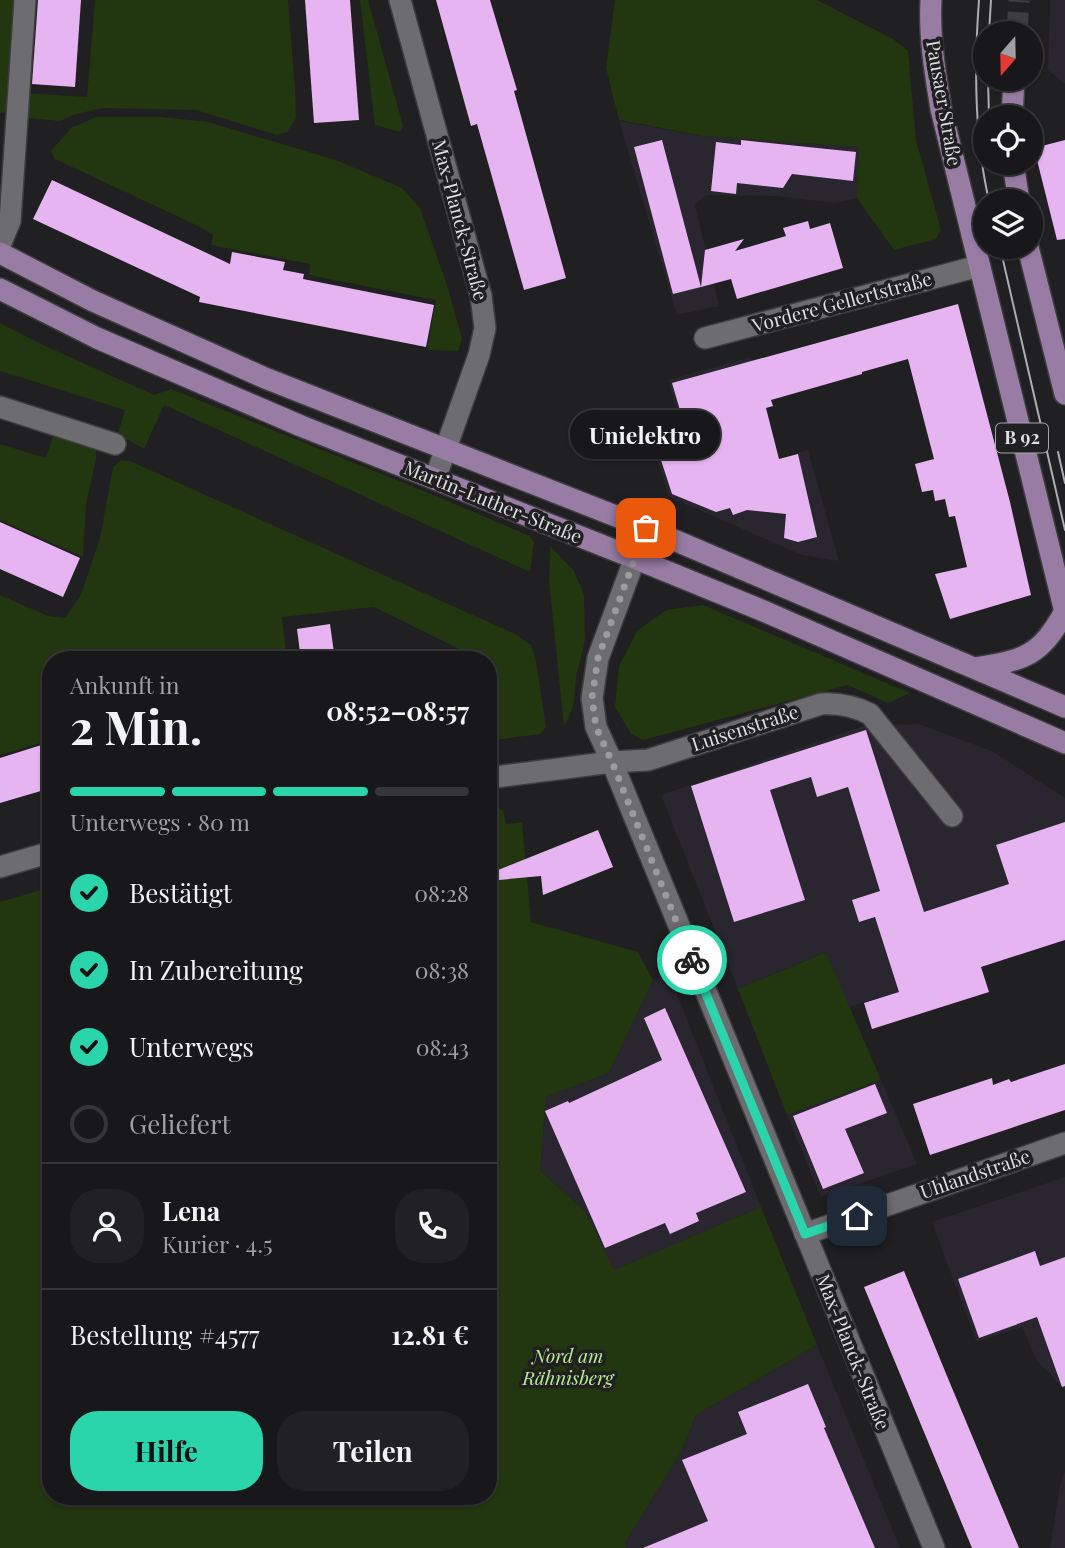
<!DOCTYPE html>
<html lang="de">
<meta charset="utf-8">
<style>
body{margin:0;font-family:"Playfair Display",serif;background:#212023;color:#f1f3f6;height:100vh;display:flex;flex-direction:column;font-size:26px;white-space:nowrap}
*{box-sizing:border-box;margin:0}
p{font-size:23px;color:#9f9fa2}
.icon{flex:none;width:38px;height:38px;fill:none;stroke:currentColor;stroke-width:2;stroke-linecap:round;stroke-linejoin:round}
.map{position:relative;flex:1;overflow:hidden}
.panel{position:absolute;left:42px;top:651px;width:455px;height:854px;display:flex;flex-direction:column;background:#18171a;border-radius:28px;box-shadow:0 2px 5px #0004,0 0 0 2px #363639}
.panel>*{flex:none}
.needle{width:46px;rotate:200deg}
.tools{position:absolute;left:973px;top:21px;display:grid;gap:14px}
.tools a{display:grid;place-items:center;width:70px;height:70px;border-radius:50%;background:#18171a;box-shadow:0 2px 5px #0004,0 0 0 2px #363639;font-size:35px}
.pin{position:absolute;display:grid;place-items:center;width:60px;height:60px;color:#fff;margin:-30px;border-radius:14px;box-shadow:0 4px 10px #0006}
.courier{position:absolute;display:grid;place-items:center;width:70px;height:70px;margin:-35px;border:5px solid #2bd5ac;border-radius:50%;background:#fff;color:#222;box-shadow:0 2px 9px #0007}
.bubble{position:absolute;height:49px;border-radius:24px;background:#18171a;box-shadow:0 2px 5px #0004,0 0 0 2px #363639;font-size:23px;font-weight:700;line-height:49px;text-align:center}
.overview em{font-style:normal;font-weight:700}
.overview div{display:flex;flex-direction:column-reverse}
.overview{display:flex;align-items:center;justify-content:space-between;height:119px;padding:0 28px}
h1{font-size:46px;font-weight:700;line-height:52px}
.bar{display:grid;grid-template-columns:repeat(4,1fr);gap:10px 7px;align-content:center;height:84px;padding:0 28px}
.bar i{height:9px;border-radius:5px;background:#363639}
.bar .on{background:#2bd5ac}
.bar p{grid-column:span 4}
.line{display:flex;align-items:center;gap:18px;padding:0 28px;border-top:2px solid #363639}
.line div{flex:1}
.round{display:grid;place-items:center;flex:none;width:74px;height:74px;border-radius:28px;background:#212023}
ol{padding:0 28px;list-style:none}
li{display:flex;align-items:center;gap:21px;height:77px}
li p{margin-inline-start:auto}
li .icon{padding:7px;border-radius:50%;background:#2bd5ac;color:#111;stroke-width:4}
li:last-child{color:#9f9fa2}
li i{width:38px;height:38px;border:4px solid #363639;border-radius:50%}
.primary-button{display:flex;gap:14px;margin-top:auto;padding:14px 28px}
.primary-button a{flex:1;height:80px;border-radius:28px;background:#2bd5ac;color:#111;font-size:28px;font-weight:700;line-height:80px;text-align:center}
.primary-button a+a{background:#212023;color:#f1f3f6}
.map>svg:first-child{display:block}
.built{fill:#29262f}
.green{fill:#223610}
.building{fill:#e6b4f0}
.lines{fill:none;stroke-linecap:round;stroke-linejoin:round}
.major-tunnel{stroke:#3d3c3f;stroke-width:21;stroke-dasharray:21 10;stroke-linecap:butt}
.minor-casing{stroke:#3d3c3f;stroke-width:24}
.major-casing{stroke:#3d3c3f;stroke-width:24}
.minor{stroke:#6d6c70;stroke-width:21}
.major{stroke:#997ca4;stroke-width:21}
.tram{stroke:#aeaeb0;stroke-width:2}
.done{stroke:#9c9c9e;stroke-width:7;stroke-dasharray:0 12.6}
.route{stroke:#2bd5ac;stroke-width:9}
.labels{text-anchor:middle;stroke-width:7;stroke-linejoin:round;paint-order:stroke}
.shield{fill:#201f22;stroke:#a6a5a8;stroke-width:2}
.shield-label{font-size:18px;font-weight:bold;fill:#dfdfe1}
.street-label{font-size:19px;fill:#dfdfe1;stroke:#201f22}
.park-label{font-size:19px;font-style:italic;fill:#b9ec92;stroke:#201f22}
</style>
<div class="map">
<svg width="1065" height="1548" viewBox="0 0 1065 1548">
<rect width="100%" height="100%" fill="#201f22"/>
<!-- built -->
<g class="built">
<path d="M1050,0h15v84l-17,-14z"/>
<path d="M619,121l84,15 156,11 -2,51 -22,5 -59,-7 -70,-1 -11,10 24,101 -42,9z"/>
<path d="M751,357l28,102 29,-9 31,111 -37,-6 -133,-58 -12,-40 22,-41 -11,-36z"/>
<path d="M919,724l73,27 73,47v142l-183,58 -1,-1 -32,10 -24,-55 -87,37 -77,-194 203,-69z"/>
<path d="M669,974l92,233 -147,63 -29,-59 -45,-40 6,-74 63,-24 44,-93z"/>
<path d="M881,1080l36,84 -96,33 -34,-82z"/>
<path d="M1065,1177v214l-29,-32 -14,-32 -45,15 -45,-120z"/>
<path d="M817,1345l83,203h-273l-2,-5 56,-91 15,-37z"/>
<path d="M1065,1472v76h-15l10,-63z"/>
</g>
<!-- green -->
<g class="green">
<path d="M0,0h16l-7,112 -9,1z"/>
<path d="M95,0h193l7,89 1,29 -9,14 -10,3 -81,-25 -93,-2 -27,6 -16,7 -30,-3 -4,-4v-21l61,4z"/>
<path d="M360,0h8l35,126 -3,6 -25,-7z"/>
<path d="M615,0h202l76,39 15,12 8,89 25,90 -5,9 -42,11 -37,-52 2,-51 -156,-11 -84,-16 -13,-52z"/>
<path d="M96,117h66l46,5 128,38 66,28 18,20 27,77 15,54 -4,12 -31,-1 9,-50 -127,-25 1,-11 -99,-19 2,-10 -15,-9 -143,-67 -4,-8 20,-23z"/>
<path d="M0,323l41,21 113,51 17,-6 260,105 99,42 4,6 -4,30 -366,-167 -20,44 -26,-15 7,-24 -125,-39z"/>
<path d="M53,436l38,11 5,4v9l-10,44 -3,53 -83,-37v-76l46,14z"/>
<path d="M121,460l9,1 385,173 16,11 5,16 10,66 -6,7 -52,7v-81h-25v-9l-89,-44 -92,10 5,43h-236v80l-51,15v-160l48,21 17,2 16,-23 19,-57 13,-71z"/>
<path d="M550,546l24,25 10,24 1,46 -9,37 -2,25 -6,16 -4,7 -15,-145z"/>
<path d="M703,605l207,88 -22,10 -40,-18 -205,55 -12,-6 -16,-27 4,-41 18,-35 29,-21z"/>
<path d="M499,808l4,3 3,13 16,-2 9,100 107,30 15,28 -44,93 -63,24 -6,74 45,40 29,59 147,-63 56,138 -121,70 -15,37 -56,91 2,5h-627v-646l51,-15v609h437v-686z"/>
<path d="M826,952l55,128 -94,35 -49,-126z"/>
</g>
<!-- building -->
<g class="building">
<path d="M38,0h43l-6,87 -43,-3z"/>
<path d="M305,0h45l9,120 -45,3z"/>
<path d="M436,0h54l27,90 -3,1 52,187 -42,12 -47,-166 -6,2z"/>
<path d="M662,140l39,147 -28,7 -39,-147z"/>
<path d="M741,140l115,12 -3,29 -61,-7 -9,14 -46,-5 -1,11 -25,-3 5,-49 25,3z"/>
<path d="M1065,140v99l-8,1 -23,-92z"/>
<path d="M52,180l178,84 2,-12 53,10 -2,8 21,4 -1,5 131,26 -8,42 -227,-45 1,-5 -167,-78z"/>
<path d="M808,221l2,8 20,-6 13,45 -106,31 -6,-20 -30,8 4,-37 39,-11 -9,12 51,-15 -3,-8z"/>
<path d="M958,304l52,198 21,93 -81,24 -15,-45 32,-7 -12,-51 -6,1 -4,-18 -10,2 -2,-11 -11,2 -7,-28 19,-5 -26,-100 -46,13v2l-91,26 2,6 -7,2 13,51 19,-5 19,83 -19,5 -14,-4 2,-24 -39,-4 -14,5 -3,-7 -14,4 -44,-18 -12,-37 22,-40 -10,-34z"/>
<path d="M0,522l80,36 -17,39 -63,-28z"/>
<path d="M330,624l5,36h-34l-4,-31z"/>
<path d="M866,730l58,182 85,-28 -13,-39 69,-23v118l-84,27 8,25 -117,37 -8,-26 35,-11 -24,-75 -16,5 -7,-22 28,-9 -32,-104 -31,10 -6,-20 -41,13 35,110 -71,22 -43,-136z"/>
<path d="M51,742v46l-51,15v-45z"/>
<path d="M598,830l15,37 -70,28 -2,-19 -53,5v-7z"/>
<path d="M665,1008l81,184 -50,21 3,8 -29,13 -5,-11 -60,25 -60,-137 23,-10 1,2 93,-43 -18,-42z"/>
<path d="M1065,1064v46l-135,45 -17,-51 79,-26 1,7 16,-6 2,3z"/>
<path d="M875,1084l12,29 -42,16 19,44 -41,16 -30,-73z"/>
<path d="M1035,1251l5,15 25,-9v129l-3,1 -25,-70 -58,21 -21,-59z"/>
<path d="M904,1271l43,105 72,172h-47l-108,-261z"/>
<path d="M808,1384l18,43 -2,1 51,120h-232l65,-27 -26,-61 65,-26 -9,-22z"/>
</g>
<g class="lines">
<!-- major-tunnel -->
<path class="major-tunnel" d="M1017,33l2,-33"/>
<defs>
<g id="minor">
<path d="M400,0l81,296 4,32 -6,27 -44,124"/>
<path d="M0,245l10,-24 15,-221"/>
<path d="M705,338l274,-72"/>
<path d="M0,407l115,37"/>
<path d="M646,528l-48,130 -6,40 4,29 16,35 322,786"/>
<path d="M488,778l124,-16 36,-2 173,-56c18,-1 33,2 49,10l82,102"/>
<path d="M0,867l51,-15"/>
<path d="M805,1234l260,-91"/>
</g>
<g id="major">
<path d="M931,0c-2,37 4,73 10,109l124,503"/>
<path d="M1012,117l2,-38"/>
<path d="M1013,163l6,38"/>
<path d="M1028,247l37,147"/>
<path d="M0,253l93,48 172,77 381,150 419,179"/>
<path d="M0,289l97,49 204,88 333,132 132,54 299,131"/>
<path d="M975,668c49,-8 65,-11 90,-57"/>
</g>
</defs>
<!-- minor casing -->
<use href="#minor" class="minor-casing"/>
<!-- major casing -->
<use href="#major" class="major-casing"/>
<!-- minor -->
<use href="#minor" class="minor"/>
<!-- major -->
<use href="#major" class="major"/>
<!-- tram -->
<g class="tram">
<path d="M979,0c-5,66 -5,136 10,201"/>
<path d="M989,33l2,-33"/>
<path d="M988,79l1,38"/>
<path d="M1000,247l65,283"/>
<path d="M1058,452l7,31"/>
</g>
</g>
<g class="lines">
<!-- done -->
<path class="done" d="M646,528l-48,130 -6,40 4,29 16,35 80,198"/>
<!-- route -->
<path class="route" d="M692,960l113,274 52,-18"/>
</g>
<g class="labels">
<!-- shield labels -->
<rect class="shield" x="996" y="423.5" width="52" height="29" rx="5"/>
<g class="shield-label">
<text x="1022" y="444">B 92</text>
</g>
<!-- street labels -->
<g class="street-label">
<text transform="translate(944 103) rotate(80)" y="7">Pausaer Straße</text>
<text transform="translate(460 220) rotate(75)" y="7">Max-Planck-Straße</text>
<text transform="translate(842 302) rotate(-15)" y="7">Vordere Gellertstraße</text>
<text transform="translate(493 502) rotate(22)" y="7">Martin-Luther-Straße</text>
<text transform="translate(745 728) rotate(-18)" y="7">Luisenstraße</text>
<text transform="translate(975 1174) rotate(-19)" y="7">Uhlandstraße</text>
<text transform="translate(853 1352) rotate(68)" y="7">Max-Planck-Straße</text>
</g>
<!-- park labels -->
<g class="park-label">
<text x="568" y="1363">Nord am<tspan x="568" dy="22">Rähnisberg</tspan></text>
</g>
</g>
</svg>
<div class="tools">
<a><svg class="needle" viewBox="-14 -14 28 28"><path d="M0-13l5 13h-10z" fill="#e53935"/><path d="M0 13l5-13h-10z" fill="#9f9fa2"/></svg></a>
<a><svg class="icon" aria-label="locate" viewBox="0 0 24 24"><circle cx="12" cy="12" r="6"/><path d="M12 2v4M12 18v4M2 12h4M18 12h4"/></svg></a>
<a><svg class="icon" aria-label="layers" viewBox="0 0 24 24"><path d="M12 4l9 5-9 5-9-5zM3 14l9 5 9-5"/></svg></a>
</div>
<div class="pin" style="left:646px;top:528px;background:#ea580c"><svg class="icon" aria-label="bag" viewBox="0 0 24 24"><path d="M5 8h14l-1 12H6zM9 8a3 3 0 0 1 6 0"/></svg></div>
<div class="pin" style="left:857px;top:1216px;background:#1f2937"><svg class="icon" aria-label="home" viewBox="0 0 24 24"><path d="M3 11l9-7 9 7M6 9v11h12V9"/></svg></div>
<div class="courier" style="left:692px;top:960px"><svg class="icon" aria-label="bike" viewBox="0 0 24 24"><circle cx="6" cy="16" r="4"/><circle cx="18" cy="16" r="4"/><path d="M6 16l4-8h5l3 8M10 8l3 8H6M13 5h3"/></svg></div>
<div class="bubble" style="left:570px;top:410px;width:150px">Unielektro</div>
<section class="panel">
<div class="overview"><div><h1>2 Min.</h1><p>Ankunft in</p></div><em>08:52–08:57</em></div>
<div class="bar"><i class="on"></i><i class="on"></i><i class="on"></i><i></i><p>Unterwegs · 80 m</p></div>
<ol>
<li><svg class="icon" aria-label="check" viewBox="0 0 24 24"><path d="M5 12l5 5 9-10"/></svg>Bestätigt<p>08:28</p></li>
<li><svg class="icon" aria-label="check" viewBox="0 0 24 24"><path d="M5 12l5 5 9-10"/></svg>In Zubereitung<p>08:38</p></li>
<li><svg class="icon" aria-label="check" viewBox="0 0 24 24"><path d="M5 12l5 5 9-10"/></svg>Unterwegs<p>08:43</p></li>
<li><i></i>Geliefert</li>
</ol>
<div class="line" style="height:126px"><a class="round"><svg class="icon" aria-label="person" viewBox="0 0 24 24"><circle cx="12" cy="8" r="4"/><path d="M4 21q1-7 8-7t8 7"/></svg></a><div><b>Lena</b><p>Kurier · 4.5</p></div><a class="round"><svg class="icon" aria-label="phone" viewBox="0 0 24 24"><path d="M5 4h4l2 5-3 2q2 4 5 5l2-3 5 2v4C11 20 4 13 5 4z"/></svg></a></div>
<div class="line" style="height:91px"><div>Bestellung #4577</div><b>12.81 €</b></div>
<div class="primary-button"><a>Hilfe</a><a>Teilen</a></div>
</section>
</div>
